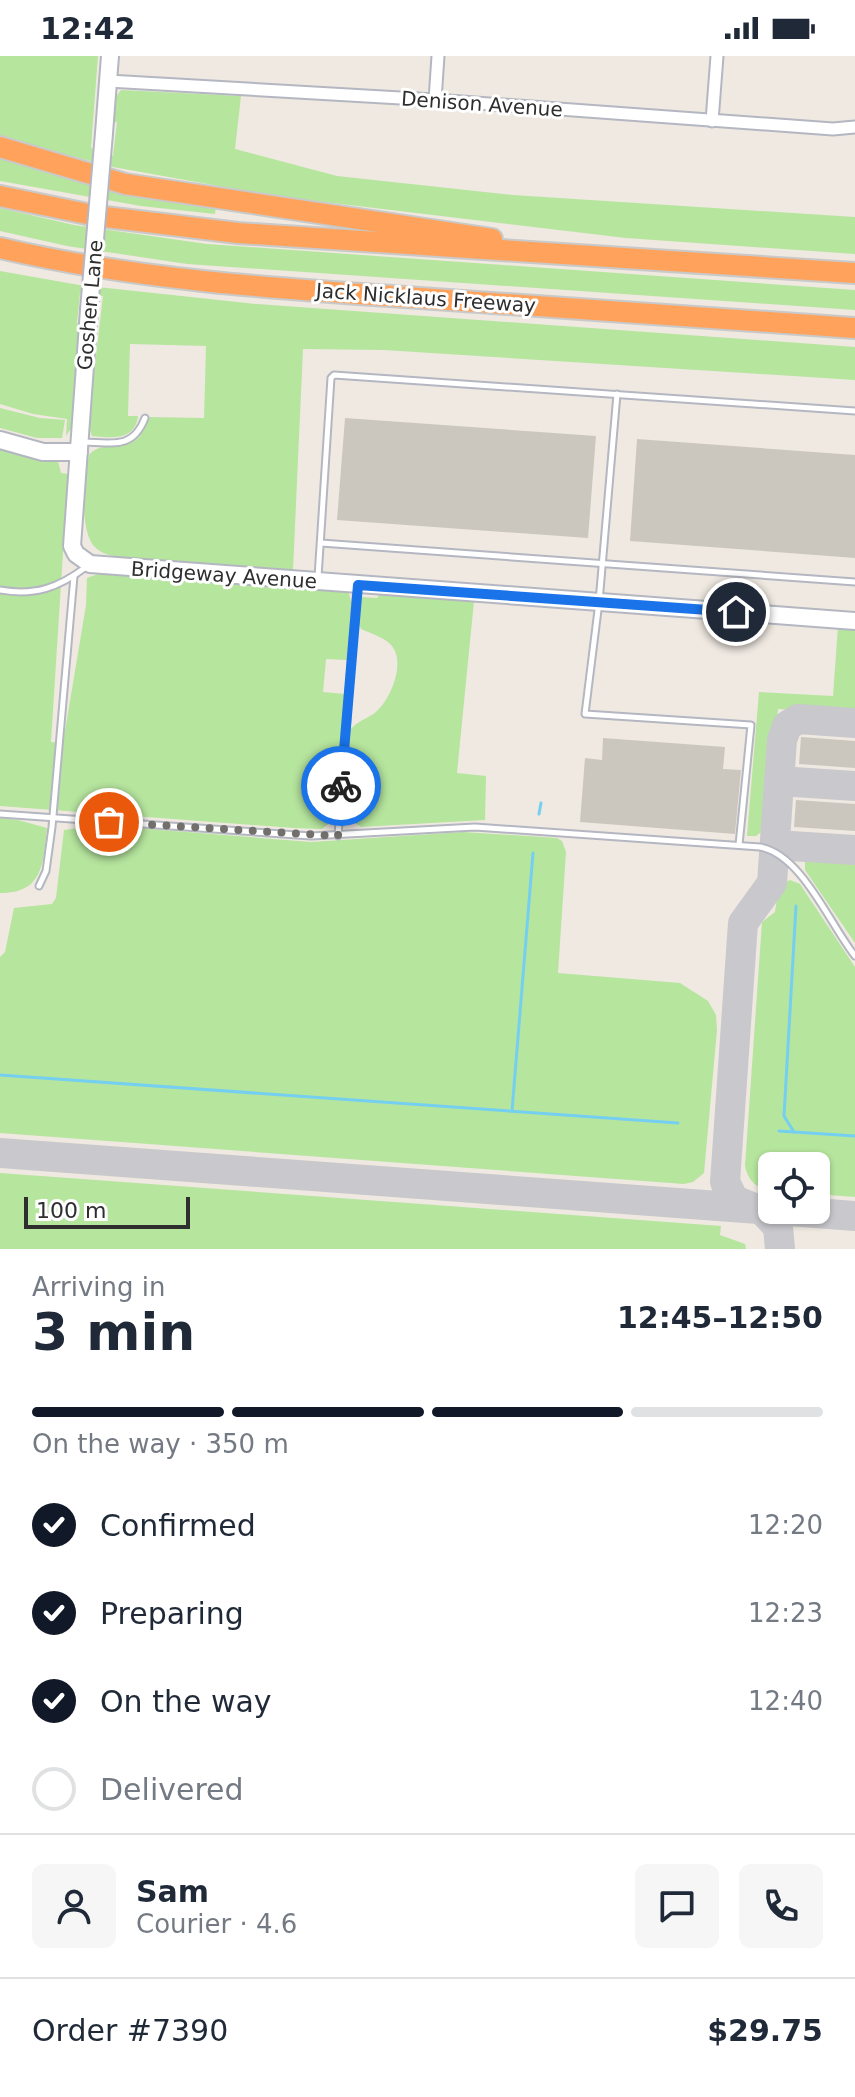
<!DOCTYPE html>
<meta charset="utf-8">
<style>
body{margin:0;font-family:"DejaVu Sans",sans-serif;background:#f6f6f7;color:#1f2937;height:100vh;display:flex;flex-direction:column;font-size:30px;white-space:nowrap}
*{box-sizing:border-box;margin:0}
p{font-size:26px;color:#747a83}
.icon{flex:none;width:44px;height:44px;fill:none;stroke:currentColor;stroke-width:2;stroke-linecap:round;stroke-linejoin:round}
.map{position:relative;height:1193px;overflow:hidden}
.side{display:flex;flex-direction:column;background:#fff;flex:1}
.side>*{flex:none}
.buttons{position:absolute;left:758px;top:1096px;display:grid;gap:16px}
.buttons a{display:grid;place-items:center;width:72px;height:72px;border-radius:12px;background:#fff;box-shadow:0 2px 6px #0004;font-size:40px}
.scale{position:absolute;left:24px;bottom:20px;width:166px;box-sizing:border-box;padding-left:8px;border:4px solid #2e2e2e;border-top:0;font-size:22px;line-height:28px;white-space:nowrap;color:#2e2e2e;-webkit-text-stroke:6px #fff;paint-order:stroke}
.pin{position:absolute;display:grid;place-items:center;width:68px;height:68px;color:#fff;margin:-34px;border:4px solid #fff;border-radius:50%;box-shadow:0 2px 8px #0007}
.courier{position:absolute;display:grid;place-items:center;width:80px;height:80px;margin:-40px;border:6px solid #1a73e8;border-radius:50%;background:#fff;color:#222;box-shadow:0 2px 10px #0007}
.summary em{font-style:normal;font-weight:700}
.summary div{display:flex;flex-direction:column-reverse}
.summary{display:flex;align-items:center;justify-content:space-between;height:136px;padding:0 32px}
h1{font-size:52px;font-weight:700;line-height:60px}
.bar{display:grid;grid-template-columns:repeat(4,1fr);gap:12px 8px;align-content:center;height:96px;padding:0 32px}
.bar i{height:10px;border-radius:6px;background:#e0e1e3}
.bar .selected{background:#111827}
.bar p{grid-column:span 4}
.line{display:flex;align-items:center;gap:20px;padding:0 32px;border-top:2px solid #e0e1e3}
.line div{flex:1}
.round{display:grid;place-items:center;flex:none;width:84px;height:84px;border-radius:12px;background:#f6f6f7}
ol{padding:0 32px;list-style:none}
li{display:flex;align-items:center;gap:24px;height:88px}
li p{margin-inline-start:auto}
li .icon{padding:8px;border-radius:50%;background:#111827;color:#fff;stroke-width:4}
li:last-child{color:#747a83}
li i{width:44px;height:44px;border:4px solid #e0e1e3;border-radius:50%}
.status{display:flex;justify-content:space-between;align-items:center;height:56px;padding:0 40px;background:#fff;direction:ltr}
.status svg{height:22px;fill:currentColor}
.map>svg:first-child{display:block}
.green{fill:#b6e59e}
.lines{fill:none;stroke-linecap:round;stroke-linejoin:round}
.stream{stroke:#75cff0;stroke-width:3}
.taxiway{stroke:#c9c8cc;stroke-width:30}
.building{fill:#cbc7bf}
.lane-casing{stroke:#b4b7c1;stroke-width:9}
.street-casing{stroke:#b4b7c1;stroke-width:15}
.secondary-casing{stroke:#b4b7c1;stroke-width:20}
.highway-casing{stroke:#c9c9c9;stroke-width:24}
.lane{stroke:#fff;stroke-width:5}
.street{stroke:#fff;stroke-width:11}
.secondary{stroke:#fff;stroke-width:16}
.highway{stroke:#ffa35c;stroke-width:20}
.secondary-bridge-casing{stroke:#b4b7c1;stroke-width:20;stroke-linecap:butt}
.secondary-bridge{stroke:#fff;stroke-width:16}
.done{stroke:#726f6d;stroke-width:8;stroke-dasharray:0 14.4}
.route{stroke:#1a73e8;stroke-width:10}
.labels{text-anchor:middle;stroke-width:6;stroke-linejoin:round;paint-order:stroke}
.street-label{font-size:20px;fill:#2e2e2e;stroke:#fff}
</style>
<div class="status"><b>12:42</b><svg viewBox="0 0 49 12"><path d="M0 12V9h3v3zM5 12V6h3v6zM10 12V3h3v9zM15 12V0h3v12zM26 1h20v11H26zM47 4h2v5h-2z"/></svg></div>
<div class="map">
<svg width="855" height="1193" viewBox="0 0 855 1193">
<rect width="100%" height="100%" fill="#efe9e1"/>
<!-- green -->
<g class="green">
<path d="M0,0h98l-7,92 22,8 4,-34 -7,2 5,-26 6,-8 120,6 -6,53 102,27 176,19 342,22v37l-229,-16 -352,-42 -161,-29 -113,-30z"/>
<path d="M0,99l216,50 -1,9 -74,-8 -141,-25z"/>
<path d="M0,152l74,17 133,19 648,46v20l-668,-46 -120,-18 -67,-15z"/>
<path d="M0,215l79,14 178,19 598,43v33l-471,-30 -81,-1 -10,221 -159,-11c-12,-2 -27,-2 -37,-10 -19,-14 -13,-73 -8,-94 17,-20 52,5 58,-38l57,1 2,-72 -76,-2 -2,72h10c-3,25 -27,22 -46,20l-4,-12 15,-128 -23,-3 -3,30 5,5 -10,99 -6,9 1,-17 -34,-5 -33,-10z"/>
<path d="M0,352l40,10 25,2 -3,18h-25l-37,-10z"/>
<path d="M0,394l58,11 3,12 7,1 -17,268 12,1 23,-138 1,-27 11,-4 250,17 4,13 -5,56 -21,-1 -3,33 22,2 -13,127 -10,8 -28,-1 -294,-22z"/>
<path d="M380,538l94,7 -17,172 29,3 -1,44 -124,7 -15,-10 -3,-10 7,-77c7,-9 17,-11 26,-18 15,-13 32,-53 13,-69 -7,-6 -19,-10 -28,-14l-4,-10 4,-22 16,1z"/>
<path d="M838,570l17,1v88l-77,-6 -8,117 -14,10h-9l12,-144 74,4z"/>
<path d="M0,762l18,2 29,8c-4,35 -3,65 -47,65z"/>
<path d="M99,769l212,17 152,-10 94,6 5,3 4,11 -8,121 122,10 28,18 8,14 1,15 -13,143 -11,9 -9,2 -684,-51v-176l5,-5 9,-44 38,-4 4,-6 8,-68z"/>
<path d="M816,797l39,2v88l-50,-73v-10z"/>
<path d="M790,824l10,4 55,83v230l-39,-3v-28h-44v25c-15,-2 -24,-10 -27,-25l17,-244 13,-10 4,-27z"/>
<path d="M0,1117l721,53 -1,9 25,9 1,5h-746z"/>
</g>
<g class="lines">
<!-- stream -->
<g class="stream">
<path d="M539,758l2,-11"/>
<path d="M0,1019l678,48"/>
<path d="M512,1055l21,-258"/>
<path d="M779,1075l76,5"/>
<path d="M794,1076l-10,-16 12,-210"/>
</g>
<!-- taxiway -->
<g class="taxiway">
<path d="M779,725l76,5"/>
<path d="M775,789l80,5"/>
<path d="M0,1097l772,57"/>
<path d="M754,1152l-20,-8 -9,-18 18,-259 29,-40 10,-143 5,-14 11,-7 57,4"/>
<path d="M761,1153l17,18 2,22"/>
<path d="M776,1154l79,6"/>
</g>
</g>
<!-- building -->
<g class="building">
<path d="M345,362l251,18 -8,102 -251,-18z"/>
<path d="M637,383l218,16v103l-225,-17z"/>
<path d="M801,681l54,4v27l-56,-4z"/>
<path d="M603,682l122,9 -2,22 18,1 -6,64 -155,-12 5,-64 17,2z"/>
<path d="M796,744l59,4v27l-61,-4z"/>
</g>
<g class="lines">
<defs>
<g id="lane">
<path d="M617,338l-18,208 -14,112 166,11 -12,120"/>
<path d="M84,386c30,1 49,7 61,-24"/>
<path d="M321,487l534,39"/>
<path d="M318,521l13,-199 3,-3 521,36"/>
<path d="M0,534c35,6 58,-2 86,-23"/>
<path d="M0,758l311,22 164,-9 285,20c42,8 69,76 95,109"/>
<path d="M338,780l19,-250"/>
<path d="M39,830l7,-15 6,-44 22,-251"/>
</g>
<g id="street">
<path d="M108,25l327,19 398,29 22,-2"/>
<path d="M435,44l3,-44"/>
<path d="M712,65l5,-65"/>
</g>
<g id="secondary">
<path d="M104,77l6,-77"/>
<path d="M89,254l-17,236 4,8 14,10 765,57"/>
<path d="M0,384l43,12h36"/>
</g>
<g id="highway">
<path d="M0,91l125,37 367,55"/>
<path d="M0,140l97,20 141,17 617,40"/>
<path d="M0,192c137,32 280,41 420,50 145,10 290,20 435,30"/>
</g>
</defs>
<!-- lane casing -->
<use href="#lane" class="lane-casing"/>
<!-- street casing -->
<use href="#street" class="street-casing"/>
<!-- secondary casing -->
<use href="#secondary" class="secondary-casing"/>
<!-- highway casing -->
<use href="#highway" class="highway-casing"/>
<!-- lane -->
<use href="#lane" class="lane"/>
<!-- street -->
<use href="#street" class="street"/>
<!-- secondary -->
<use href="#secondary" class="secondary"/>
<!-- highway -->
<use href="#highway" class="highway"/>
<defs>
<path id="secondary-bridge" d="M89,254l15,-177"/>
</defs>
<!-- secondary-bridge casing -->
<use href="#secondary-bridge" class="secondary-bridge-casing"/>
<!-- secondary-bridge -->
<use href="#secondary-bridge" class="secondary-bridge"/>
</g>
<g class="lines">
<!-- done -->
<path class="done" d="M109,766l229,14 3,-50"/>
<!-- route -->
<path class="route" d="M341,730l17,-201 378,27"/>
</g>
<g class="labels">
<!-- street labels -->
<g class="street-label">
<text transform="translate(482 48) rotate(4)" y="7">Denison Avenue</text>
<text transform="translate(426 242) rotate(4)" y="7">Jack Nicklaus Freeway</text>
<text transform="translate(90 249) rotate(-85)" y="7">Goshen Lane</text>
<text transform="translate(224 519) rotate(4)" y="7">Bridgeway Avenue</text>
</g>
</g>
</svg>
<div class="buttons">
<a><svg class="icon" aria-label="locate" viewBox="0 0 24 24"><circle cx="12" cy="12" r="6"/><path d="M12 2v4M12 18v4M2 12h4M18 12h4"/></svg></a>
</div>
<div class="scale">100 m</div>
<div class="pin" style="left:109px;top:766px;background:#ea580c"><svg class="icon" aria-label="bag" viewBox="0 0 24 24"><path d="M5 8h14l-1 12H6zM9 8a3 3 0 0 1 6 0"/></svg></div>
<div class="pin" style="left:736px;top:556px;background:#1f2937"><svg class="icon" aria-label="home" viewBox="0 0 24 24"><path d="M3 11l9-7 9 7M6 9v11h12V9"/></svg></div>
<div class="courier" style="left:341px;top:730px"><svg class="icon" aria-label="bike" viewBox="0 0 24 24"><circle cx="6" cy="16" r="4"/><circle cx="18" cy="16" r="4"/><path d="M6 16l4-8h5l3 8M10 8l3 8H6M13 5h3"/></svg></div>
</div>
<section class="side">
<div class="summary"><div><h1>3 min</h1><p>Arriving in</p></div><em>12:45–12:50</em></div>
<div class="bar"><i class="selected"></i><i class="selected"></i><i class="selected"></i><i></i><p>On the way · 350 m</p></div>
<ol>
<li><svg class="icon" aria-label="check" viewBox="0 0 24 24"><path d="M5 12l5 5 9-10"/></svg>Confirmed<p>12:20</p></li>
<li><svg class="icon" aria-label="check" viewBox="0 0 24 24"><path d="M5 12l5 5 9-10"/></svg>Preparing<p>12:23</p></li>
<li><svg class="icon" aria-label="check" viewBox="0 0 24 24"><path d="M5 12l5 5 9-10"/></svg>On the way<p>12:40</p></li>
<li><i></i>Delivered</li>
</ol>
<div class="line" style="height:144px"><a class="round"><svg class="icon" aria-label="person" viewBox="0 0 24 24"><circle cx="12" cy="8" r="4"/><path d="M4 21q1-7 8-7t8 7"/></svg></a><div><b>Sam</b><p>Courier · 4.6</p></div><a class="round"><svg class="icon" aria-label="chat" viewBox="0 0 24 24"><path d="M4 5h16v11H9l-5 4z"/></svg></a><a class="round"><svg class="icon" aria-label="phone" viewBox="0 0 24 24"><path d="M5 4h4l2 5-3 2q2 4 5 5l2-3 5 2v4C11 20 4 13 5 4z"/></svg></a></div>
<div class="line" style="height:104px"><div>Order #7390</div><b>$29.75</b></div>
</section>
